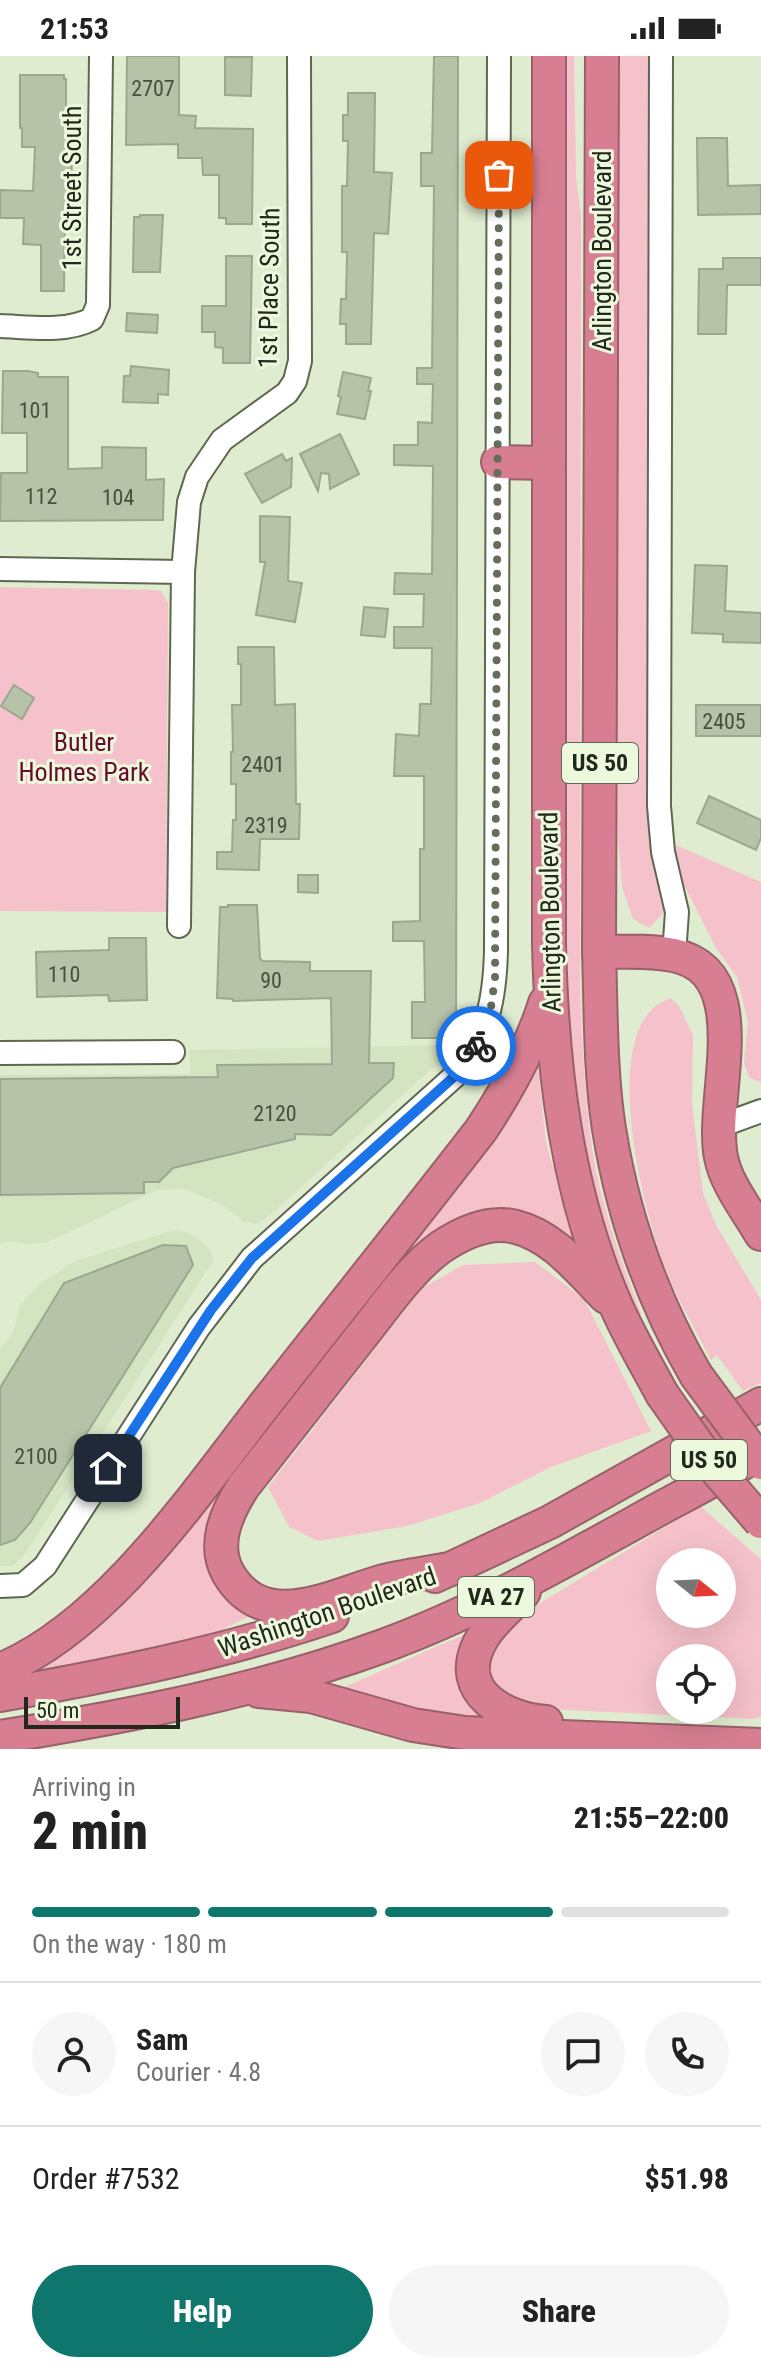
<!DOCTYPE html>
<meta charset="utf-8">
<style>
body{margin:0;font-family:"Roboto Condensed",sans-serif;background:#f6f6f6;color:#222;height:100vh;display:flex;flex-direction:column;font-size:30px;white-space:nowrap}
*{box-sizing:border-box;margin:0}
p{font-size:26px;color:#767676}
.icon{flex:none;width:44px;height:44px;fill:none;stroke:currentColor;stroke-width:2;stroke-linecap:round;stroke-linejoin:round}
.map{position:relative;height:1693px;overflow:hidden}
.panel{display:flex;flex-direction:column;background:#fff;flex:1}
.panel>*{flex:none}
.needle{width:52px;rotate:108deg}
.buttons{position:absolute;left:656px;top:1492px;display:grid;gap:16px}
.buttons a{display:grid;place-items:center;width:80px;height:80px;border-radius:50%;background:#fff;box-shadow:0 8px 32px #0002;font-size:40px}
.scale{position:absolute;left:24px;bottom:20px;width:156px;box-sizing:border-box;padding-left:8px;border:4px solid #23281d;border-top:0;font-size:22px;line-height:28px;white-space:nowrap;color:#23281d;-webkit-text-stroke:6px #ecf9dd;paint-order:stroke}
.pin{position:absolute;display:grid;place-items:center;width:68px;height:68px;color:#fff;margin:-34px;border-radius:16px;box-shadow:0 4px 12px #0006}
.courier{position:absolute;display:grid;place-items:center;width:80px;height:80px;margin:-40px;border:6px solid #1a73e8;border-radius:50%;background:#fff;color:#222;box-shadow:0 2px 10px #0007}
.headline em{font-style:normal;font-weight:800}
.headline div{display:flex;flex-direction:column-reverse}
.headline{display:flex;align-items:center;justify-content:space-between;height:136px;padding:0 32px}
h1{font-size:52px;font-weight:800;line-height:60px}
.bar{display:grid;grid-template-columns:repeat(4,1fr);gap:12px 8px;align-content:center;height:96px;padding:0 32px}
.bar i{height:10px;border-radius:6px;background:#e0e0e0}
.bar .on{background:#0f766e}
.bar p{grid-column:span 4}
.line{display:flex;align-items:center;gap:20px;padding:0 32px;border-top:2px solid #e0e0e0}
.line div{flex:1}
.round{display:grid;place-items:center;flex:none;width:84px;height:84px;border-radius:42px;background:#f6f6f6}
.cta{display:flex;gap:16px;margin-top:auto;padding:16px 32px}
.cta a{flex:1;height:92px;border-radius:48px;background:#0f766e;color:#fff;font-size:32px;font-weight:800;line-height:92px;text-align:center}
.cta a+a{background:#f6f6f6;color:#222}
.status{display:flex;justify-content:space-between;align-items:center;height:56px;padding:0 40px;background:#fff;direction:ltr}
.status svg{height:22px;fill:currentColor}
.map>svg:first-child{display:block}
.built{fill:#d4e4c0}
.green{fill:#f5c1ca;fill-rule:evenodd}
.building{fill:#b7c3a8;stroke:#9ca88d;stroke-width:2}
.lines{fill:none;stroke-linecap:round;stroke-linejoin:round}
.minor-casing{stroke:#5d684f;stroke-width:26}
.highway-casing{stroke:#986069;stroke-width:36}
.minor{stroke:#fff;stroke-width:22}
.highway{stroke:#d77e92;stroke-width:32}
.highway-bridge-casing{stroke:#986069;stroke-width:36;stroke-linecap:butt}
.highway-bridge{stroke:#d77e92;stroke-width:32}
.done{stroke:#656d5b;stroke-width:8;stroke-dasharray:0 14.4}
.route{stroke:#1a73e8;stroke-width:10}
.labels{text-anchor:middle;stroke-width:6;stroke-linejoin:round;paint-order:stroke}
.number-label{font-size:22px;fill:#484f40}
.shield{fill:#ecf9dd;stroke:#5f6757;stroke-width:2}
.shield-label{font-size:24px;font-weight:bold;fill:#23281d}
.street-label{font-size:26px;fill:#23281d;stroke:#ecf9dd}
.park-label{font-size:26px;fill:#680c2d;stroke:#ecf9dd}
</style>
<div class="status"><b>21:53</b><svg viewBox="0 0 49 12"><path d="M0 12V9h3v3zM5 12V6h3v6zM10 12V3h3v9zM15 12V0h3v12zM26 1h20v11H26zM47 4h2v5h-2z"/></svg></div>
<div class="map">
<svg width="761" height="1693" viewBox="0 0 761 1693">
<rect width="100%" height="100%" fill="#dfeccf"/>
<!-- built -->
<g class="built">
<path d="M460,989l-12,15 -18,10 -160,145 -13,9 -14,-3 -21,-16 -31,-14 -9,-2 -25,1 -109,52 -20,2 -17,-3 -11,3v-169l190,-1v-24z"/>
<path d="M174,1174l14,3 15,9 7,7 3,12 -188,293 -12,12h-13v-216l14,-20 6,-24 17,-20 38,-25z"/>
</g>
<!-- green -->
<g class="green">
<path d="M562,0h12l2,121 5,41 -1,774c3,60 5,120 16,179 10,49 28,96 45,143l-4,2 -39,-99 -18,-75 -17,-145z"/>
<path d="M618,0h35l13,854 -17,18 -16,-9 -11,-32 -4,-51 -5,-415z"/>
<path d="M0,531l153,3 8,1 7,12 -2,309 -166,-1z"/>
<path d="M673,788l88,38v201l-12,-6 -5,-14 4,-41 -11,-45 -21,-29 -35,-69z"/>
<path d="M671,942l8,8 14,29 -1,69 11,89 13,32 45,75v83l-18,8 -26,-36 -6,5c-15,-30 -34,-61 -46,-93 -21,-53 -71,-246 6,-269z"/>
<path d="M537,1002l9,85 33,110 -33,-26 -34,-19 -37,7 -262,295 39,105 -39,19 -67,18 -132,27 56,-31 55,-51z"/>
<path d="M535,1206l49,37 67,132 -100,36 -71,36 -73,23 -89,15 -29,-14 -21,-40 154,-199 41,-23z"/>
<path d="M700,1450l61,53v158l-8,2 -228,-11 -37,-26 4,-34 20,-28zM670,1506h52v52h-52zM670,1602h52v52h-52z"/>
<path d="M477,1573l27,97 -29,1 -142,-35z"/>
</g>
<!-- building -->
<g class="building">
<path d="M127,0h52v59l17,1 -1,12 58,1 -1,95h-26v-6h-7v-43h-16l-1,-17h-24v-14l-52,1z"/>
<path d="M434,0h24l-2,973h-3v9h-41v-36h13l-1,-61h-31v-19l27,-1v-72h4v-73h-30l2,-42 23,2 1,-32h11l1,-56h-38v-21h29l1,-33h-30l1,-21 37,1 1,-108 -39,-1v-20h24v-23l14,1 1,-39h-16v-16h15l2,-182h-13v-33h11z"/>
<path d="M225,1h27l-1,39 -26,-1z"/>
<path d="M20,19h44v4h2v41h5v9h6l-1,25h-4l-1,41h-6l-1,96h-23v-46l-18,-1 1,-26h-24v-28l33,1 2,-44h-13v-19h-2z"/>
<path d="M348,37h27l-1,79 18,1 -4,61 -14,-1 -3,111h-25v-20h-6l1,-25h5l1,-47h-5v-66h5l1,-45h-5v-26h5z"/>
<path d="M697,82h30l1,48 33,-1v29l-63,1z"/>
<path d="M140,159h23l-3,57h-27l1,-55h6z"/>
<path d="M226,200h26l-2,107h-27v-15l-8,-1v-15h-13v-26h24z"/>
<path d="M723,202h38v27h-34l-1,49h-28l1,-65h24z"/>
<path d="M127,257l31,2 -1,18 -31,-2z"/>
<path d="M131,310l38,4 -1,25 -10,-1v9l-35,-1 1,-26h6z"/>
<path d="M3,315h25l10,2v4h30v92l34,-1v-21l44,1v32l18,-1 -1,41 -163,1 1,-48h26v-40h-25z"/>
<path d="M343,316l28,6 -3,13h3l-6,28 -28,-5 4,-17 -3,-1z"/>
<path d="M340,378l19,40 -29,15 -1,-15 -8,-1 -3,18 -18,-37z"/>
<path d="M282,398l4,7 6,-3 -1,29 -29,16 -17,-29z"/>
<path d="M260,460l30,1 -2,64 14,2 -7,39 -39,-7 9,-53h-5z"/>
<path d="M695,509l32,1 -2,45 36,2v30l-38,-1v-8l-31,-1z"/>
<path d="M364,551l24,2 -3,28 -24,-2z"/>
<path d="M238,591h36l1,58 20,-1 1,100h4l-1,35h-39l-1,31 -42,-1v-17h15l1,-32h3v-36h-5v-32h2l-1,-47h9v-41h-3z"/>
<path d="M14,629l20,13 -12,21 -21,-13z"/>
<rect x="696" y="649" width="65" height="31"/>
<path d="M709,740l52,24v18l-5,12 -59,-27z"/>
<path d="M298,819h20v18l-20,-1z"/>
<path d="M228,849h29l3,54 3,2 47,1v9h61l-2,92h25l-1,15 -62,57 -36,-1v5l-122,29 -14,14h-15v11l-144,2v-116l218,-2 -1,-12 115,-1 -1,-66 -98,3v-2l-16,-1 3,-91h8z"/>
<path d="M109,882h37l1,62 -38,1 -1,-6 -71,2 -1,-45 73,-2z"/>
<path d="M163,1189l23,1 7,19 -163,258 -15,17 -15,5v-157l64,-105z"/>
</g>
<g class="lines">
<defs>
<g id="minor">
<path d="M661,0l-2,750 4,46 14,60 -3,43"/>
<path d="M0,270c29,1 65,7 92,-7l6,-14 3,-249"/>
<path d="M0,513l183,3"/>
<path d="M179,870l4,-354 6,-70 8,-25 25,-37 65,-47 8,-12 5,-20 -1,-305"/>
<path d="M0,997l173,-1"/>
<path d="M720,1070l41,-15"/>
<path d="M0,1530l23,-1 22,-19 154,-239 53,-69 205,-184c31,-38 38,-77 39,-124l3,-894"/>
</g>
<g id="highway">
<path d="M549,0v888c3,125 17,248 68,364 13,29 30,58 45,86"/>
<path d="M602,0l-3,896c2,59 1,118 10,177 14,87 43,170 87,246"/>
<path d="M498,406l51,1"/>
<path d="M599,896c25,0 50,-2 74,3 86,17 36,143 48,202 5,27 27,54 40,77"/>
<path d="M455,1512c-25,5 -53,8 -78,15 -50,15 -114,50 -149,-10 -16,-29 -1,-61 15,-86 39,-50 78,-99 117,-149 25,-31 49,-68 81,-91 21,-14 49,-27 75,-20 37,9 64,44 90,70"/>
<path d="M435,1520l115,-54 211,-118"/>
<path d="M524,1536c-15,16 -35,32 -45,52 -24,49 26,75 67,78"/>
<path d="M0,1614c110,-45 201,-185 274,-277 69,-88 139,-175 207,-263 26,-39 50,-82 64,-127"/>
<path d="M259,1635l52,5 102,29 52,8 296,12"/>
<path d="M0,1639c113,-20 223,-42 332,-79"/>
<path d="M0,1681c130,-21 260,-46 383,-91 88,-32 169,-78 251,-123 42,-24 86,-45 127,-71"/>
</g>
</defs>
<!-- minor casing -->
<use href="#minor" class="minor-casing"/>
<!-- highway casing -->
<use href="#highway" class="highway-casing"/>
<!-- minor -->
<use href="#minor" class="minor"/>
<!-- highway -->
<use href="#highway" class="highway"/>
<defs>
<g id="highway-bridge">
<path d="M696,1319l65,88"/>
<path d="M662,1338l50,71 49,57"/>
</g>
</defs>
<!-- highway-bridge casing -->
<use href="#highway-bridge" class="highway-bridge-casing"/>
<!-- highway-bridge -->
<use href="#highway-bridge" class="highway-bridge"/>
</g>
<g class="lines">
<!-- done -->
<path class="done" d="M476,990l15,-39 4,-29 4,-803"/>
<!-- route -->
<path class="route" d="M108,1412l103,-158 41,-52 205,-184 19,-28"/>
</g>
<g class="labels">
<!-- number labels -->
<g class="number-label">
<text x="153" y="40">2707</text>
<text x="35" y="362">101</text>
<text x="41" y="448">112</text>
<text x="118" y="449">104</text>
<text x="724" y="673">2405</text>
<text x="263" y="716">2401</text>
<text x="266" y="777">2319</text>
<text x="64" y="926">110</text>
<text x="271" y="932">90</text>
<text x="275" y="1065">2120</text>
<text x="36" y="1408">2100</text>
</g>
<!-- shield labels -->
<g class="shield">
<rect x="562" y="687" width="76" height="40" rx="6"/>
<rect x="671" y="1384" width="76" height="40" rx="6"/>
<rect x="458" y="1521" width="76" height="40" rx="6"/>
</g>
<g class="shield-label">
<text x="600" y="715">US 50</text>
<text x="709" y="1412">US 50</text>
<text x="496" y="1549">VA 27</text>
</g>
<!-- street labels -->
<g class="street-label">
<text transform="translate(72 132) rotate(-90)" y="9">1st Street South</text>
<text transform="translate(602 195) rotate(-90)" y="9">Arlington Boulevard</text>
<text transform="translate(269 232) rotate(-89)" y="9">1st Place South</text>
<text transform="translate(550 856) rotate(-91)" y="9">Arlington Boulevard</text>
<text transform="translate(327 1556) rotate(-19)" y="9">Washington Boulevard</text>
</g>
<!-- park labels -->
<g class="park-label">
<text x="84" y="695">Butler<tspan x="84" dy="30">Holmes Park</tspan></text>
</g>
</g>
</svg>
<div class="buttons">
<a><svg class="needle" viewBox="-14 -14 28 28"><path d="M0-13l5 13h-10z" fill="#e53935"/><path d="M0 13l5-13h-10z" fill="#767676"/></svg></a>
<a><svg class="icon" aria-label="locate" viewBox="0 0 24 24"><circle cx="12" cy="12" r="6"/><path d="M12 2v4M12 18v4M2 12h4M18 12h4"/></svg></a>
</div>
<div class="scale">50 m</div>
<div class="pin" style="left:499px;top:119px;background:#ea580c"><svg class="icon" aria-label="bag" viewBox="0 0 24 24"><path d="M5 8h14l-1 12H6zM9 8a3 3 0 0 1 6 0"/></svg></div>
<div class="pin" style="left:108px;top:1412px;background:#1f2937"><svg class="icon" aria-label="home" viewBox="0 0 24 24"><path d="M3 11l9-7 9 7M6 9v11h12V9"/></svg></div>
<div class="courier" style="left:476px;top:990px"><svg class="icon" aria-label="bike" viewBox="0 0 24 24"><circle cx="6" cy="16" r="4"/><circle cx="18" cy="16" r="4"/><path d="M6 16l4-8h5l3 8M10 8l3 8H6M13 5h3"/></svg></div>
</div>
<section class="panel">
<div class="headline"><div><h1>2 min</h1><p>Arriving in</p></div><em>21:55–22:00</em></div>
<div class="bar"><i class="on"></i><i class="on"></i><i class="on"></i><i></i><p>On the way · 180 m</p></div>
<div class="line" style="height:144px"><a class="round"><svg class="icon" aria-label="person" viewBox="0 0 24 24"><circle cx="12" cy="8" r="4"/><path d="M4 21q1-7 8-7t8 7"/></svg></a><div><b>Sam</b><p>Courier · 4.8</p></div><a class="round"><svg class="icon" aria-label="chat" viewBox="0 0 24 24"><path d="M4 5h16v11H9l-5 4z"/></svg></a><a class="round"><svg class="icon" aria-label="phone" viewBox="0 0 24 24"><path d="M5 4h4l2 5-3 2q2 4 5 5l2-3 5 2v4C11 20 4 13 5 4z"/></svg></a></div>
<div class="line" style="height:104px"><div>Order #7532</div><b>$51.98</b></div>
<div class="cta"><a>Help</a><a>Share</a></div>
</section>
